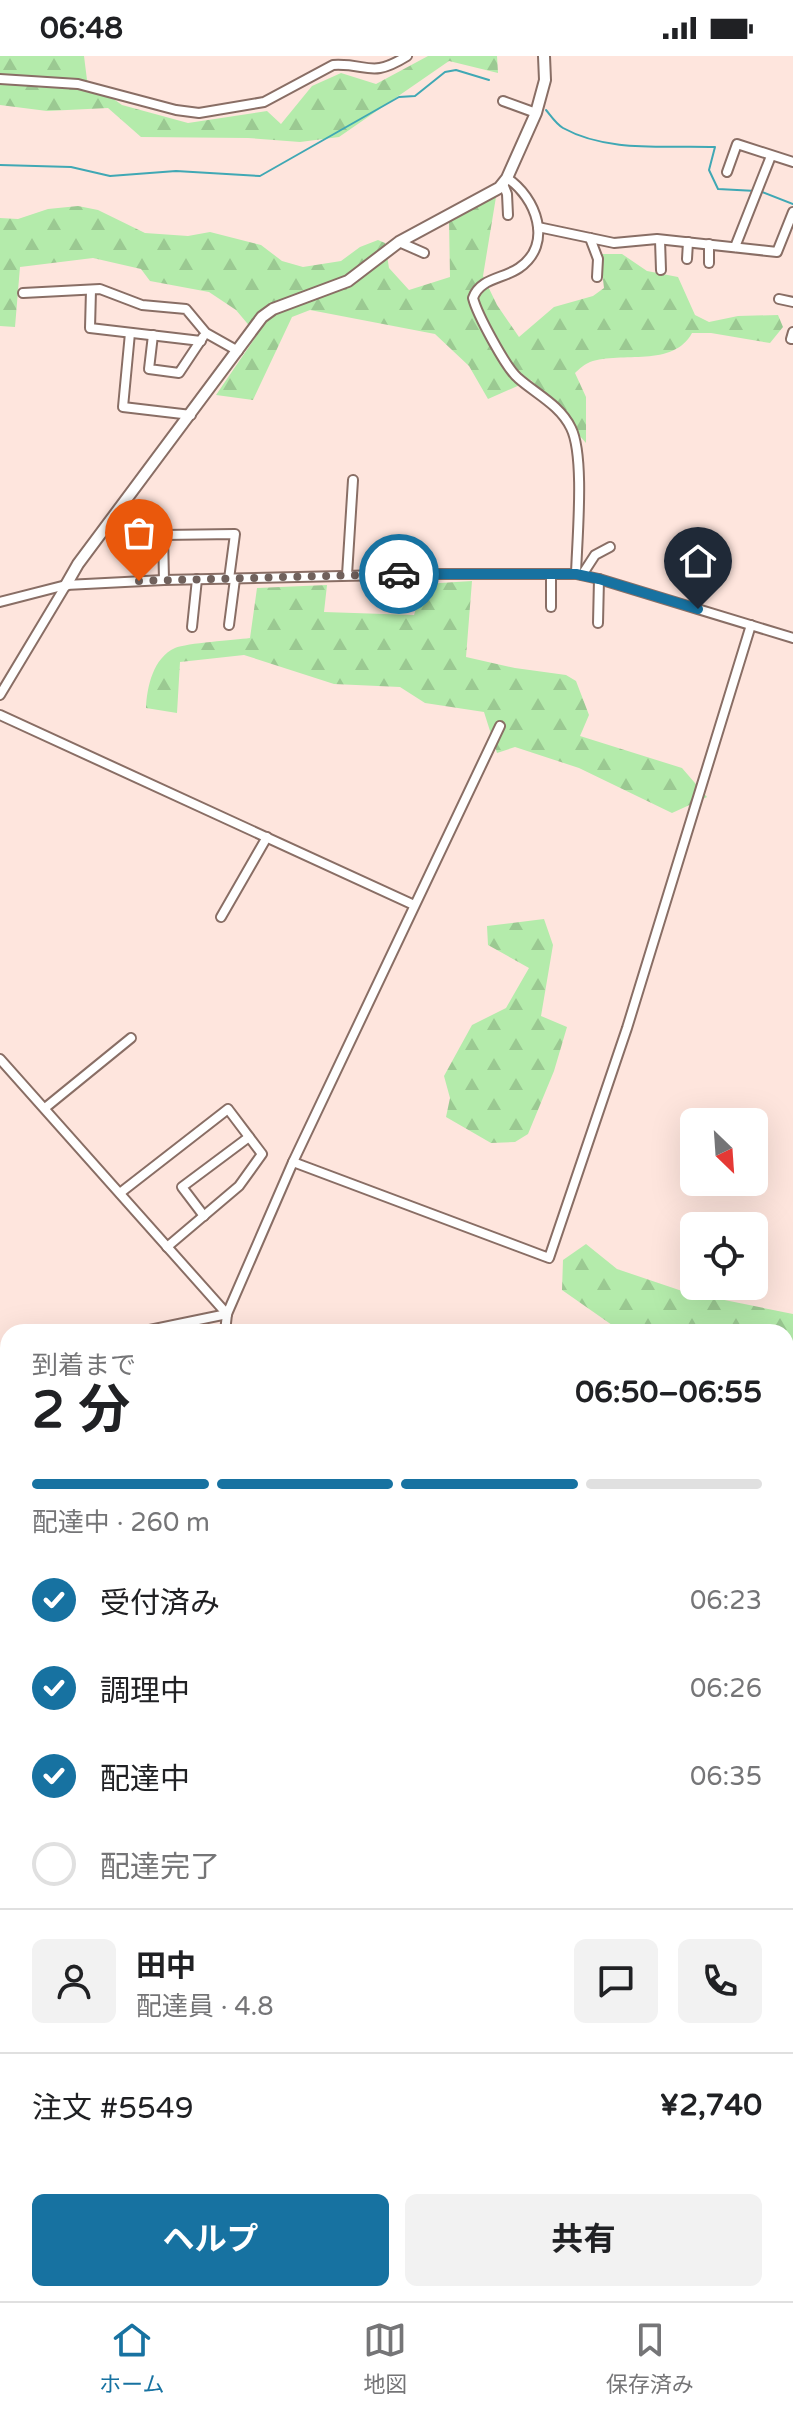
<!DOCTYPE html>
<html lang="ja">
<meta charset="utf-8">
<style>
body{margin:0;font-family:"Varela Round","Noto Sans JP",sans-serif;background:#f2f2f2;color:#202124;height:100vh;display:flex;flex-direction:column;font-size:30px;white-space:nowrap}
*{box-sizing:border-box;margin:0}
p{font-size:26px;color:#757577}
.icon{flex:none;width:44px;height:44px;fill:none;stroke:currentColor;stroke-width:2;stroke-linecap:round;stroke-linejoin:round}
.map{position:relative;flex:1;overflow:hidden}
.panel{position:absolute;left:0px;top:1268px;width:794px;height:978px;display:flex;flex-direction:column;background:#fff;border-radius:24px 24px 0 0;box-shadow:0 8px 32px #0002}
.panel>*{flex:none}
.needle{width:52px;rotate:155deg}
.buttons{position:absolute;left:680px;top:1052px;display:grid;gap:16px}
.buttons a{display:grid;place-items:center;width:88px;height:88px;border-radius:12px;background:#fff;box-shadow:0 8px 32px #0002;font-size:40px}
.pin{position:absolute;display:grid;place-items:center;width:68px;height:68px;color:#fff;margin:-82px -34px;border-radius:50% 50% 50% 0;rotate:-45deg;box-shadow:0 0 8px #0007}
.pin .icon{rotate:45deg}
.courier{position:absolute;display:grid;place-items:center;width:80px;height:80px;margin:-40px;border:6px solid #1772a1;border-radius:50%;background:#fff;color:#222;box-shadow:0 2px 10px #0007}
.summary em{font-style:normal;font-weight:700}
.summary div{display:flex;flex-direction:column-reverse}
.summary{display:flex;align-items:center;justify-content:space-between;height:136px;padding:0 32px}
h1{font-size:52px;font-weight:700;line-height:60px}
.bar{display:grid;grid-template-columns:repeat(4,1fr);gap:12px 8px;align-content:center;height:96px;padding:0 32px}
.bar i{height:10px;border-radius:6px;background:#e0e0e0}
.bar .active{background:#1772a1}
.bar p{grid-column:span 4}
.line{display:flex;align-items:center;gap:20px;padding:0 32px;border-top:2px solid #e0e0e0}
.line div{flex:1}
.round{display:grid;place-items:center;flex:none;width:84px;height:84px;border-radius:12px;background:#f2f2f2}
ol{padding:0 32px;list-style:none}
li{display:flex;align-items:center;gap:24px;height:88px}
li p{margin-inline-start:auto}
li .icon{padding:8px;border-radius:50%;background:#1772a1;color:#fff;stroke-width:4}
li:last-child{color:#757577}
li i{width:44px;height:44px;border:4px solid #e0e0e0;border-radius:50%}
.cta{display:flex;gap:16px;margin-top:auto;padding:16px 32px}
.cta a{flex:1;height:92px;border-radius:12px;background:#1772a1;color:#fff;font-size:32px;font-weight:700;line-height:92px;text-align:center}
.cta a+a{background:#f2f2f2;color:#202124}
.status{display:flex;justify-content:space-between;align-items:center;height:56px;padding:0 40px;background:#fff;direction:ltr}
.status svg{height:22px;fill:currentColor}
.tabs{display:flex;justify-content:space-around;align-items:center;height:112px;border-top:2px solid #e0e0e0;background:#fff;font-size:22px;color:#757577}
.tabs a{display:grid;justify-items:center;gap:4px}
.tabs .active{color:#1772a1}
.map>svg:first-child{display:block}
.forest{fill:url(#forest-firs)}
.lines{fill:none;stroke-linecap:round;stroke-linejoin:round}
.stream{stroke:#40a8b4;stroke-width:2}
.minor-casing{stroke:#896e65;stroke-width:12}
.tertiary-casing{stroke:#896e65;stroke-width:14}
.primary-casing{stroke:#896e65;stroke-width:16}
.minor{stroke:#fff;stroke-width:8}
.tertiary{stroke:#fff;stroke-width:10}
.primary{stroke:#fff;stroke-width:12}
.done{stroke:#70615c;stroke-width:8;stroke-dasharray:0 14.4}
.route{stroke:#1772a1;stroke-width:10}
</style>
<div class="status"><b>06:48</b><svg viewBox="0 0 49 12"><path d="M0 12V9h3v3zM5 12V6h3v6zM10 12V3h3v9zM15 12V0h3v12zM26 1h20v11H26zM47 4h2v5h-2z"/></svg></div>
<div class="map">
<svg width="793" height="2245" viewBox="0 0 793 2245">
<defs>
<pattern id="forest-firs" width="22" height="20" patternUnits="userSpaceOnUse" patternTransform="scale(2)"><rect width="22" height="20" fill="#b4ebab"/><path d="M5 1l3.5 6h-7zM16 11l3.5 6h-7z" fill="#9bc992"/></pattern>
</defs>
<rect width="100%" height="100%" fill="#fee5dd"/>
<!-- forest -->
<g class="forest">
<path d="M0,0h84l3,24 35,25 66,18 79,-12 14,13 31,-38 29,-13 35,11 52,-28h69l1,17 -49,-12 -110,76 -39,5 -52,-4 -107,-1 -33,-29 -61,3 -47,-6z"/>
<path d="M496,141l-13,79 14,29 22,32 35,-30 39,-11 11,-8 -4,-34h22l25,17 31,6 17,38 14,7 29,-6 40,-1 5,12 -13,16 -59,-10h-19c-19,35 -70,18 -102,29 -5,2 -11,7 -15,11l11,24v46l-55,-63 -43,19 -19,-33 -34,-32 -125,-24 -18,7 -39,83 -37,-5 41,-60 -21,-25 -27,-18 -59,-11 -9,-12 -48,-11 -73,9 -5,60 -15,-1v-108l18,1 30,-10 30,-3 20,4 47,23 43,3 22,-4 51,13 21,16 21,6 38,-6 19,-14 18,-7 7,3 4,25 20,22 41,-13 -1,-58z"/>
<path d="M472,525l-6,76 49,11 51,7 10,6 13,34 -9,21 102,32 25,29 -35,16 -93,-45 -64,-21 -18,6 -13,-41 -59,-9 -25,-16 -66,-3 -90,-29 -64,7 -3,51 -31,-5c1,-21 7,-50 29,-60 12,-5 59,-8 75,-10l7,-50 70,-3 -3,27 90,3 10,-31z"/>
<path d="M544,863l9,26 -12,71 26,11 -13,44 -26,63 -13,8 -24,1 -45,-26 4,-19 -6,-22 28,-51 34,-17 23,-40 -41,-23 -1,-19z"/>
<path d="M586,1188l31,25 68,23 108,22v51l-7,2v-35h-164l-60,-42 1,-30z"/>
</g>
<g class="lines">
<!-- stream -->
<g class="stream">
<path d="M546,54c5,6 10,14 17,18 45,25 103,17 152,19l-6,23 9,19 38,2"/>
<path d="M0,109l71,2 39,9 66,-5 84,5 139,-79 16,-1 30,-24 11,-2 33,10"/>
<path d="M762,136l31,12"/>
</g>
<defs>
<g id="minor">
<path d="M0,23l78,5 98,26 23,3 65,-11 69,-37c36,-2 37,14 74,-9"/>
<path d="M503,45l33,12"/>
<path d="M727,116l10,-28 56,18"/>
<path d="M507,122c29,19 47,66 12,90 -16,11 -39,10 -46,30 4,16 33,70 45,80 18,16 42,27 53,50 14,28 6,111 5,146"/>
<path d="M503,128l4,10 1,21"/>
<path d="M538,171l76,16 43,-4 120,13 16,-40"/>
<path d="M590,182l8,21 -1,18"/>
<path d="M660,184l1,30"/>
<path d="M399,186l25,11"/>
<path d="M709,188v19"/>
<path d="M735,191l36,-91"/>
<path d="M687,203l1,-17"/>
<path d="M91,234l-1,38 111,13"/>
<path d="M23,237l77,-4 42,16 44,4 20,24 32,18"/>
<path d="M779,243l14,3"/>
<path d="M793,276l-2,7h2"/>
<path d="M130,277l-7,74 68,8"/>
<path d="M153,279l-4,34 30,4 24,-36"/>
<path d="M551,518v33"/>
<path d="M347,519l6,-95"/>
<path d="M582,519l13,-20 15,-8"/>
<path d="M164,524l-1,-45 72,-1 -6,45"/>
<path d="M0,546l66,-17 98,-5 266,-6h146l23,5 194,59"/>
<path d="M598,567l1,-44"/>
<path d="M229,569l6,-46"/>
<path d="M192,571l5,-48"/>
<path d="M0,639l66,-110"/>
<path d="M0,659l414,190"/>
<path d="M221,861l46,-80"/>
<path d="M0,1003l227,255"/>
<path d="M45,1052l86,-70"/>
<path d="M293,1106l256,96 78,-230 124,-403"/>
<path d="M120,1137l108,-84 34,45 -23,32 -72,61"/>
<path d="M204,1160l-22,-29 67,-50"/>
<path d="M140,1276l87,-18"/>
<path d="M225,1276l2,-18 66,-152 207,-436"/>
<path d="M0,1305l8,-2"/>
<path d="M0,1482l8,-1"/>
<path d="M0,1525l8,-2"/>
<path d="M0,1565l8,-2"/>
<path d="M786,2170l7,3"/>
<path d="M227,2238v7"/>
</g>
<path id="tertiary" d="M66,529l12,-21 184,-247 11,-8 75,-28 51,-39 100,-54 8,-10 29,-65 9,-33 -1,-24"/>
<g id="primary">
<path d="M0,1780h8"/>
<path d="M786,1818h7"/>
</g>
</defs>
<!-- minor casing -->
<use href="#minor" class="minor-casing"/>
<!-- tertiary casing -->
<use href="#tertiary" class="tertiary-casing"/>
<!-- primary casing -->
<use href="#primary" class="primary-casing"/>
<!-- minor -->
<use href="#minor" class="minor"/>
<!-- tertiary -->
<use href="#tertiary" class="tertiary"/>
<!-- primary -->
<use href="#primary" class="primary"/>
</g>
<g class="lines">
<!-- done -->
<path class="done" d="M139,525l260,-7"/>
<!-- route -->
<path class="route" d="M399,518h177l23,5 99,30"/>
</g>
</svg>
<div class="buttons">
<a><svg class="needle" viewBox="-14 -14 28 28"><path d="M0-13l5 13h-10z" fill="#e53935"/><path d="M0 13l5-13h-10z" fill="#757577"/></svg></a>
<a><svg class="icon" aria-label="locate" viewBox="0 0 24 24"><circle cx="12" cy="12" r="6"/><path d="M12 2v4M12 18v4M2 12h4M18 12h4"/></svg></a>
</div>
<div class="pin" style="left:139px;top:525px;background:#ea580c"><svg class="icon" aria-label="bag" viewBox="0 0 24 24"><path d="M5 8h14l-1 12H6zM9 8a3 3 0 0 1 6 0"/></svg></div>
<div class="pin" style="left:698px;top:553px;background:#1f2937"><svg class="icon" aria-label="home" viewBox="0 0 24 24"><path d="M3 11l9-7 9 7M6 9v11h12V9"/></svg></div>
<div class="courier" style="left:399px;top:518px"><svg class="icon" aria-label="car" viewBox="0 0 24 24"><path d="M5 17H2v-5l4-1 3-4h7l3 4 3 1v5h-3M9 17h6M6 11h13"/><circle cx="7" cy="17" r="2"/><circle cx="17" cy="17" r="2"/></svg></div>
<section class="panel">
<div class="summary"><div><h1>2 分</h1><p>到着まで</p></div><em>06:50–06:55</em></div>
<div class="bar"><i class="active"></i><i class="active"></i><i class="active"></i><i></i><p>配達中 · 260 m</p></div>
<ol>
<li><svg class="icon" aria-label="check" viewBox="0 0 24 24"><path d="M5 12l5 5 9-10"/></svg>受付済み<p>06:23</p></li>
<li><svg class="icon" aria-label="check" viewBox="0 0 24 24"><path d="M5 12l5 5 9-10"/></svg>調理中<p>06:26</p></li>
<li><svg class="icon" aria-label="check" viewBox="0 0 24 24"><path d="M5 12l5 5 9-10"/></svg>配達中<p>06:35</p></li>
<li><i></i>配達完了</li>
</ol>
<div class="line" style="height:144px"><a class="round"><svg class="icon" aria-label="person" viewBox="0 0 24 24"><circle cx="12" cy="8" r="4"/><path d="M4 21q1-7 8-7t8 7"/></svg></a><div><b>田中</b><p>配達員 · 4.8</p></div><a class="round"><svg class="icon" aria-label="chat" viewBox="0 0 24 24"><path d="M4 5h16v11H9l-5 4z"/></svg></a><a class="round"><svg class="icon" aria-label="phone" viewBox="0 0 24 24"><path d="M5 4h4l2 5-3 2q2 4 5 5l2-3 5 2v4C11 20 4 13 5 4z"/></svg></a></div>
<div class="line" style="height:104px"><div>注文 #5549</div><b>¥2,740</b></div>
<div class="cta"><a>ヘルプ</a><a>共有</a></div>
</section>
</div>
<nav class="tabs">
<a class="active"><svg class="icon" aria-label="home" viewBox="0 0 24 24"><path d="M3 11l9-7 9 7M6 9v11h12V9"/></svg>ホーム</a>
<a><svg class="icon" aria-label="map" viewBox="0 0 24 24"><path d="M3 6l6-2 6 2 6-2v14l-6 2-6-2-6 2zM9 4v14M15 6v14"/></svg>地図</a>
<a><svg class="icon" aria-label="saved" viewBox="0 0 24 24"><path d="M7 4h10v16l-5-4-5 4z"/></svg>保存済み</a>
</nav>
